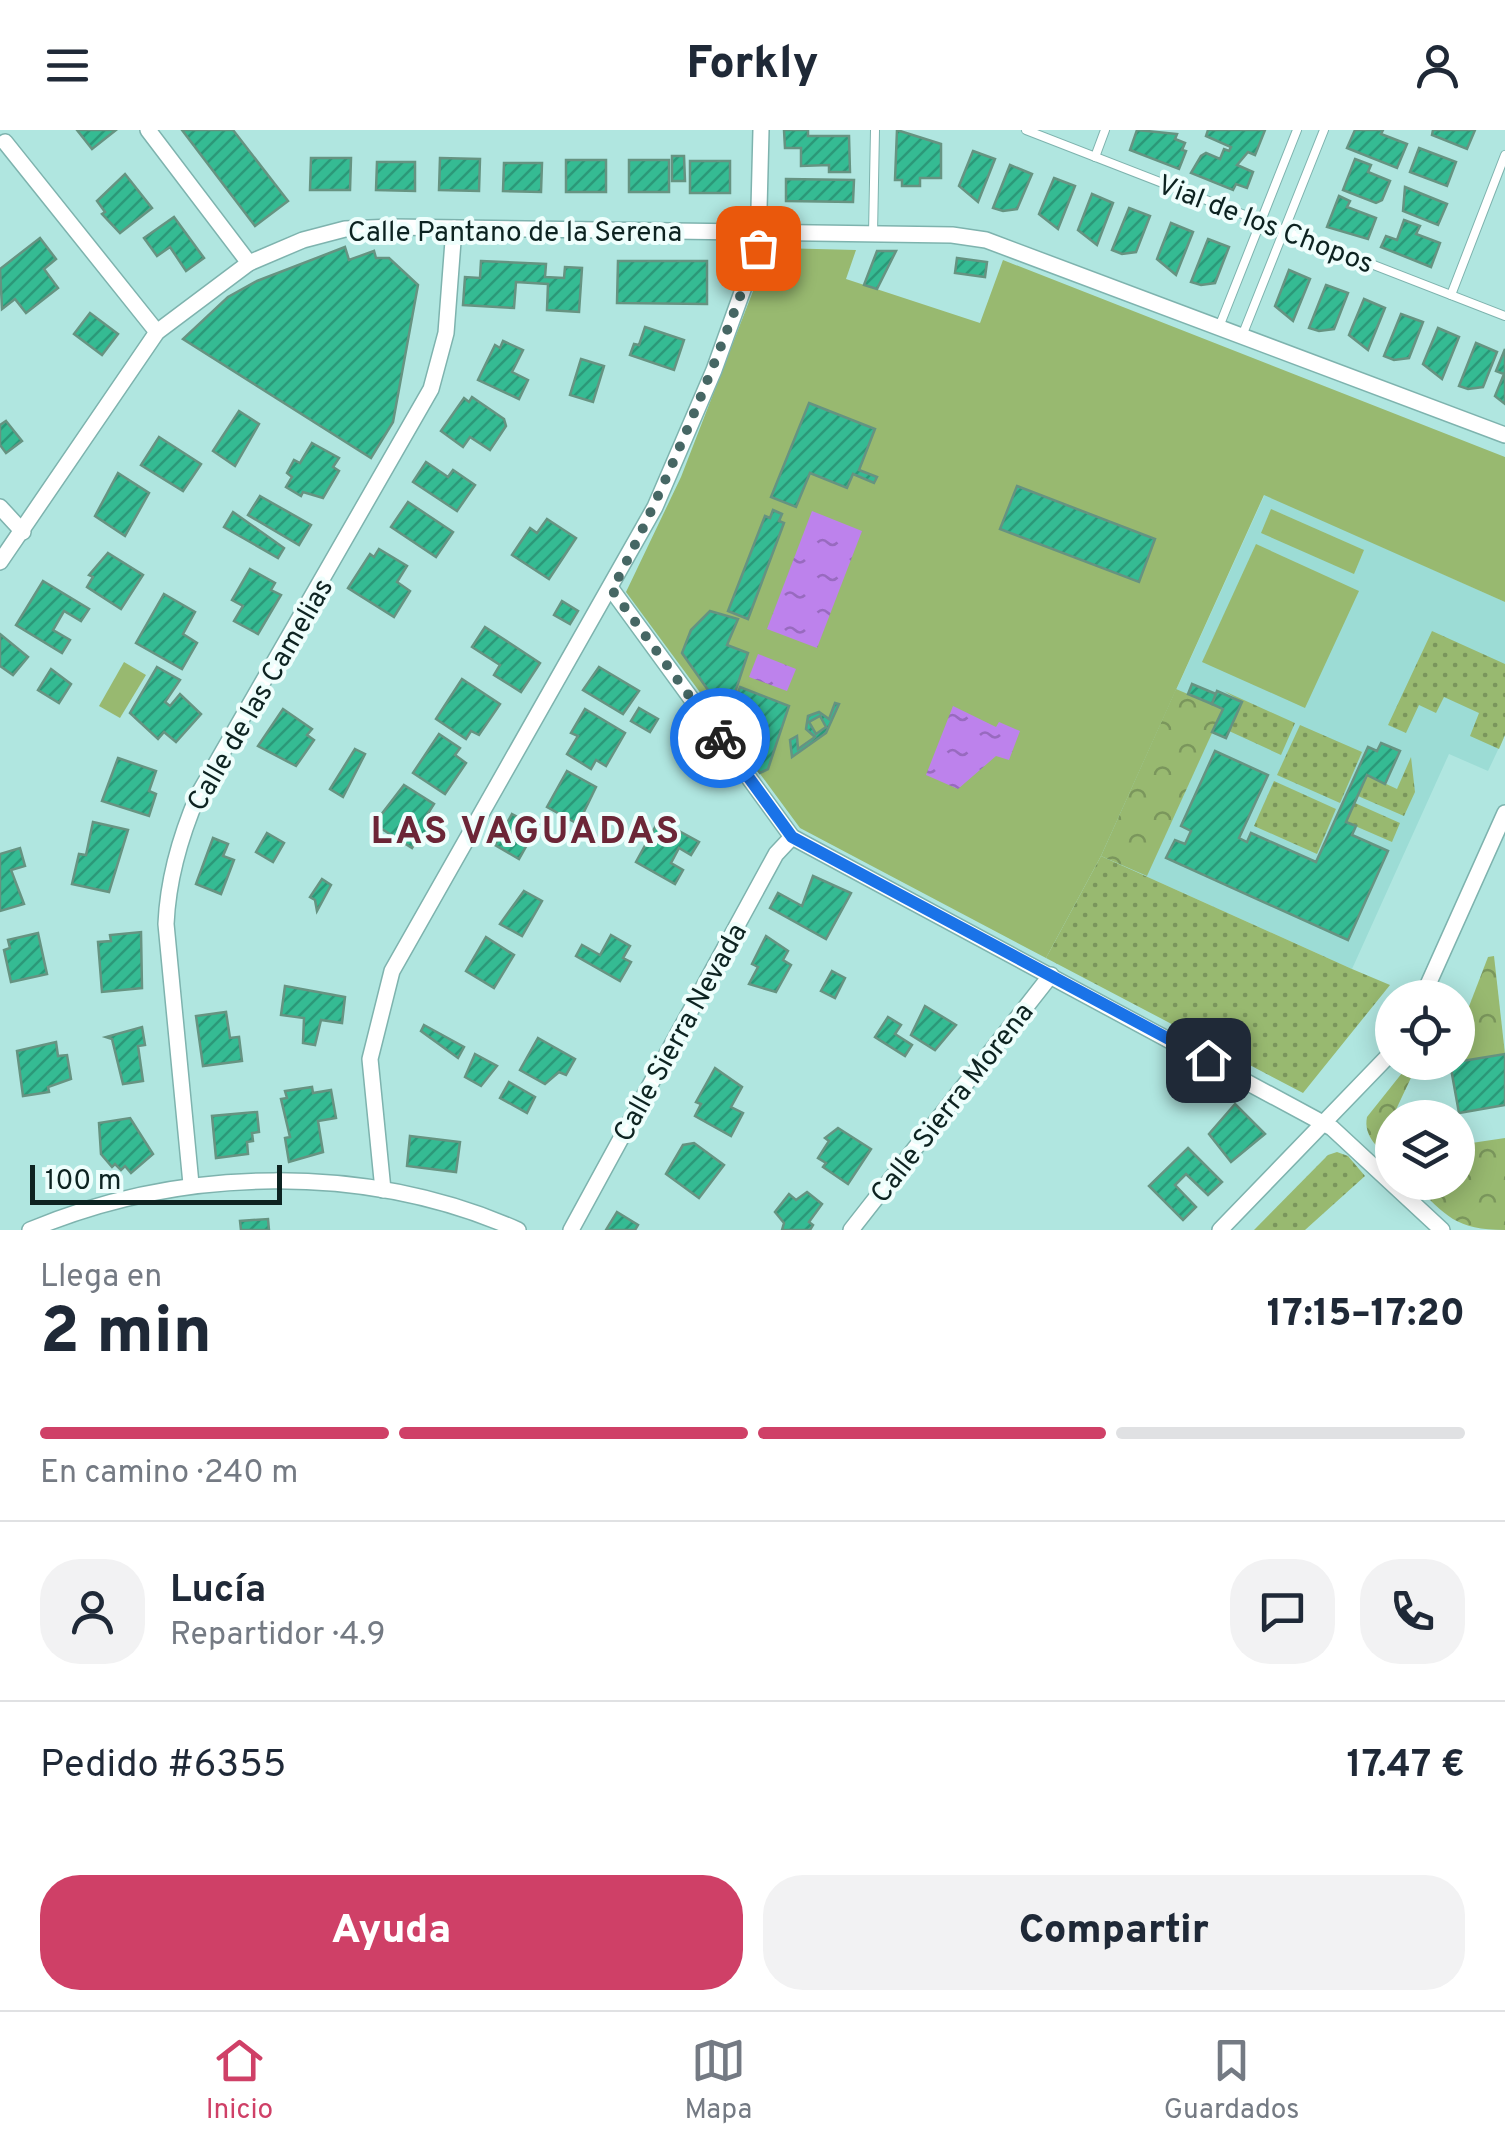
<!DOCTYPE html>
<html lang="es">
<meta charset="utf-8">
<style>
body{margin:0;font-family:Overpass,sans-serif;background:#f2f2f3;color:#1f2937;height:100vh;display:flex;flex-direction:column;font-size:38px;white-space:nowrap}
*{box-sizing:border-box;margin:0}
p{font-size:32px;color:#747a83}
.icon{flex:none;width:55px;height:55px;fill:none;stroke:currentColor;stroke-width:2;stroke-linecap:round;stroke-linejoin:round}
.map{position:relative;height:1100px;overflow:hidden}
.sheet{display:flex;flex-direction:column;background:#fff;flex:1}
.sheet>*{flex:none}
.tools{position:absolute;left:1375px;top:850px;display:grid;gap:20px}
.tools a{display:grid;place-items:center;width:100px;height:100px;border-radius:50%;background:#fff;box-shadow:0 5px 25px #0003;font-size:50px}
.scale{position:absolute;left:30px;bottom:25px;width:252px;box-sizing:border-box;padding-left:10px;border:5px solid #0d2321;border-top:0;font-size:28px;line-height:35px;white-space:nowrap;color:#0d2321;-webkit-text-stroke:8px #eefefc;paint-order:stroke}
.pin{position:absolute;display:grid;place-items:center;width:85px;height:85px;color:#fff;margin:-42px;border-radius:20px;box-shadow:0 5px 15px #0006}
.courier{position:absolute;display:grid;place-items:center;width:100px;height:100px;margin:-50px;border:8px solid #1a73e8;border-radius:50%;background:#fff;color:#222;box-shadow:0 2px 12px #0007}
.overview em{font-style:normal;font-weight:800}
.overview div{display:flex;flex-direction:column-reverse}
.overview{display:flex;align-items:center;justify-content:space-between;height:170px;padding:0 40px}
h1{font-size:65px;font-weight:800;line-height:75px}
.bar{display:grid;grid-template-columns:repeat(4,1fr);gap:15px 10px;align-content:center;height:120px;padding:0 40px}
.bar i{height:12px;border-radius:8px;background:#e0e1e3}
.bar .selected{background:#cf4067}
.bar p{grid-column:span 4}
.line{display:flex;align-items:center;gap:25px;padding:0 40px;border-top:2px solid #e0e1e3}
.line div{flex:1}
.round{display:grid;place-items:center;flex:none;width:105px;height:105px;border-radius:40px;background:#f2f2f3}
.button{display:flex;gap:20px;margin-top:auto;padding:20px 40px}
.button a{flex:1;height:115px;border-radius:40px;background:#cf4067;color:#fff;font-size:40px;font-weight:800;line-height:115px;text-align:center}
.button a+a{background:#f2f2f3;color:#1f2937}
header{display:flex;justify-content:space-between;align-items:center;height:130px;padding:0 40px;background:#fff;font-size:45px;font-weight:800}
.tab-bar{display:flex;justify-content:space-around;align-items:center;height:140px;border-top:2px solid #e0e1e3;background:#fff;font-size:28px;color:#747a83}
.tab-bar a{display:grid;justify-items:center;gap:5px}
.tab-bar .selected{color:#cf4067}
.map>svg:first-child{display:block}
.built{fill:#9cdcd5}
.grass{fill:url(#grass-dots)}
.park{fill:url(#park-crowns)}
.garden{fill:#98b970}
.water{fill:url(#water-ripples)}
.building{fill:url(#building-hatch);stroke:#669381;stroke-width:2.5;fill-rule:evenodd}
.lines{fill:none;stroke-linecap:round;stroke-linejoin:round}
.lane-casing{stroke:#7eb3ae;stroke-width:10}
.street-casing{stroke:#7eb3ae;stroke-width:18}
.lane{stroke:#fff;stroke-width:8}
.street{stroke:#fff;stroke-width:15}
.done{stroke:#466764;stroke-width:10;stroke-dasharray:0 18}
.route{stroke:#1a73e8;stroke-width:12}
.labels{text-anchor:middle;stroke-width:8;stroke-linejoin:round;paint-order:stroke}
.street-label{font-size:28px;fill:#0d2321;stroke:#eefefc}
.district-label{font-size:38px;font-weight:bold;letter-spacing:2.5px;fill:#6c2637;stroke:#eefefc}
</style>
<header><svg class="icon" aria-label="menu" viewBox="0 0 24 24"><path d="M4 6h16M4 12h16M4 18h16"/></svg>Forkly<svg class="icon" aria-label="person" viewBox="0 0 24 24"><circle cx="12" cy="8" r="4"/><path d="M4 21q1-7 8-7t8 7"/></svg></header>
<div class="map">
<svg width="1505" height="1100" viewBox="0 0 1505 1100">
<defs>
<pattern id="grass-dots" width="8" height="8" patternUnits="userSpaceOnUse" patternTransform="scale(2.5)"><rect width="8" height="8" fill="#98b970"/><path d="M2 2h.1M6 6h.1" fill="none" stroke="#7a965c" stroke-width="1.8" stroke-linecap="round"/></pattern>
<pattern id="park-crowns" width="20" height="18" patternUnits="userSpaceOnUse" patternTransform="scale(2.5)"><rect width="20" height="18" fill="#98b970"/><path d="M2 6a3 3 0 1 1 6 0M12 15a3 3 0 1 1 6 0" fill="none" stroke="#7a965c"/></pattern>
<pattern id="water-ripples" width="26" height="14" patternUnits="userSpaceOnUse" patternTransform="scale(2.5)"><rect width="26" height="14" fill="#bd82ec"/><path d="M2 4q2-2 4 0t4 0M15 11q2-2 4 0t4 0" fill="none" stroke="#986abf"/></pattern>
<pattern id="building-hatch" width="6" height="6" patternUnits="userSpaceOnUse" patternTransform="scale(2.5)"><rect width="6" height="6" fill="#35bb93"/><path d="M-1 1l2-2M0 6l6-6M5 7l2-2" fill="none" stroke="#2b9878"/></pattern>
</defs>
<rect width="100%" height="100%" fill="#b0e6e0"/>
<!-- built -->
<path class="built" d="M1265,364l240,108v133l-17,36 -39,-17 -97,215 -251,-113z"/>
<!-- grass -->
<g class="grass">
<path d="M1432,501l73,33v71l-6,14 -29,-13 9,-23 -35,-16 -8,16 -17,-8 -13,28 -18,-8z"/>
<path d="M1224,561l71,32 -14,32 -52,-24 13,-29z"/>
<path d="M1300,595l62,27 -22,51 -63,-28z"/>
<path d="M1411,627l4,35 -11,24 -46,-20 9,-21 30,14z"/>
<path d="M1274,651l62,28 -19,45 -63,-28z"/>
<path d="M1355,673l45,20 -8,19 -46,-20z"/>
<path d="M1101,726l251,113 38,16 -87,108 -257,-135z"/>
<path d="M1337,1022l11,4 17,20 -60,54h-51l74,-75z"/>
</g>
<!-- park -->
<g class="park">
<path d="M1176,559l47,20 -76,167 -46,-20z"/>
<path d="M1494,826l11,98 -47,8v-27l30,-78z"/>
<path d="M1410,933h8l-26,55v43c-13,-13 -29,-24 -25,-44z"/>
<path d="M1505,1008v92c-49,0 -59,-14 -92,-47l45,-1v-37z"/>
</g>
<!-- garden -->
<g class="garden">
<path d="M777,118l79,2 -10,29 134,44 23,-63 502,197v145l-241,-107 -163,361 -55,102 -246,-130 -174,-236 55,-115 86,-222z"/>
<path d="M1271,379l93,41 -10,24 -93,-41z"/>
<path d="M1256,414l103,47 -54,117 -103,-46z"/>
<path d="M124,532l22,13 -26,43 -21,-12z"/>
</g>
<!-- water -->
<g class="water">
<path d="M812,381l50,20 -45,117 -50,-19z"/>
<path d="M758,524l38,15 -9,22 -38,-14z"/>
<path d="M953,576l43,21 3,-5 21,9 -11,29 -13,-4 -38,33 -32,-14z"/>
</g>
<!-- building -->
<g class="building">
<path d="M77,0h39l-24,19z"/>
<path d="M182,0h51l55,71 -33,25z"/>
<path d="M784,0h24v6h41l1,36h-21v-7l-28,1v-18h-16z"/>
<path d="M897,0l44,14v34h-21v8h-18v-6h-7z"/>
<path d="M1137,0l40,4 -2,5 10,4 -3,7 4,1 -7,18 -49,-19z"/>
<path d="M1208,0h57l-10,25 -7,-3 -11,13 16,7 -6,16 -11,-4 -3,6 -42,-17 10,-17 5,-3 14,6 4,-10 5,2 2,-4 -25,-11z"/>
<path d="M1355,0h28l-2,4 26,10 -10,24 -50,-20z"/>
<path d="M1433,0h42l-8,19 -35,-14z"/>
<path d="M1419,18l37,14 -9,24 -37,-14z"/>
<path d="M973,21l22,8 -17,43 -19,-16z"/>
<path d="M672,26h12l1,25h-13z"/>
<path d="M311,28h40l-1,32h-40z"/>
<path d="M440,28l40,1 -1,32 -40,-1z"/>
<path d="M1355,29l16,6 -3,7 22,9 -8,19 -6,3 -33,-13z"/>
<rect x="566" y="30" width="40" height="32"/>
<rect x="629" y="30" width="40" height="32"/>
<rect x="690" y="31" width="40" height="32"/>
<path d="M377,32h38v29l-39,-1z"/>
<path d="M504,33h38l-1,29 -38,-1z"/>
<path d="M1010,35l22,9 -15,35 -14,2 -10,-3z"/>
<path d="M125,44l27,34 -32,25 -18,-19 3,-2 -8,-11z"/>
<path d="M1054,48l21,8 -17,43 -19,-15z"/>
<path d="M786,49l68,1 -1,22 -67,-1z"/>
<path d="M1405,57l42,17 -9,21 -35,-14z"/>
<path d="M1092,64l21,9 -16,42 -19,-15z"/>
<path d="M1339,66l11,5 -3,6 29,11 -8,21 -41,-12z"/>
<path d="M1129,78l21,8 -14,36 -14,2 -10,-4z"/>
<path d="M174,87l30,41 -18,13 -16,-24 -13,9 -13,-18z"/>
<path d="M1404,90l16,6 -4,8 24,9 -9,24 -50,-20 5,-11 11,4z"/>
<path d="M1171,93l22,9 -17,43 -19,-16z"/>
<path d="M40,108l16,21 -12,10 14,19 -32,25 -11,-14 -13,10 -2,-40z"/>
<path d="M1208,109l21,8 -14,36 -14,2 -10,-3z"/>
<path d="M345,117l4,13 25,-9 2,7h13l29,27 -25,137 -22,36 -188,-119 45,-42 29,-16z"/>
<path d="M877,121h19l-19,38 -13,-4z"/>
<path d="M957,128l30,4 -2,15 -30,-4z"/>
<path d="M481,131l65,3 -1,13 19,1 1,-11 17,1 -3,44 -32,-2 1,-26 -32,-2 -2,26 -51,-3 2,-28 15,1z"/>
<path d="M618,131h89v43l-90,-1z"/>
<path d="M1289,140l21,9 -17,42 -18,-15z"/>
<path d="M1326,155l22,8 -14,36 -15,2 -10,-3z"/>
<path d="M1364,169l21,9 -17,42 -19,-15z"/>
<path d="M90,183l28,21 -16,21 -28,-21z"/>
<path d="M1401,184l22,8 -14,36 -15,2 -10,-4z"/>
<path d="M645,197l39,13 -10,30 -44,-15 4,-11 5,1z"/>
<path d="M1438,198l21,9 -17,42 -19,-15z"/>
<path d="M503,211l20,9 -11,22 16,8 -9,19 -41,-19 17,-35 5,3z"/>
<path d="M1476,213l21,9 -14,35 -15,2 -9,-3z"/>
<path d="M1505,219v55l-10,-8 9,-22 -8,-3z"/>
<path d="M581,229l23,7 -11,36 -23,-7z"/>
<path d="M472,267l32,22 2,7 -16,24 -20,-13 -7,10 -22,-16 23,-33 5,4z"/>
<path d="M809,273l66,26 -16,41 18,7 -3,6 -21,-9 -6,14 -37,-15 -14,34 -25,-10z"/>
<path d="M239,281l20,13 -24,42 -22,-15z"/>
<path d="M6,291l16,20 -16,12 -6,-8v-20z"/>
<path d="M159,307l42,27 -18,27 -42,-26z"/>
<path d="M312,313l27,15 -6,9 6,4 -16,27 -20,-6 -2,4 -15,-9 6,-10 -5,-4 7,-13 6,3z"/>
<path d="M426,332l22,15 5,-7 22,15 -18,26 -44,-29z"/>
<path d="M118,343l31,20 -24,43 -30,-20z"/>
<path d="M1017,356l138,53 -16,43 -139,-53z"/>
<path d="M260,366l51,29 -12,20 -51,-30z"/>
<path d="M408,372l45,30 -17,25 -45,-30z"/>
<path d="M773,380l9,4 -3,7 5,2 -36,96 -20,-8 37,-95 5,2z"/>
<path d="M233,382l51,36 -6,10 -54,-31z"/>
<path d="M547,389l29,19 -27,41 -37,-24 18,-27 7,5z"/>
<path d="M379,419l28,17 -10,16 13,9 -16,26 -46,-29 22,-34 4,3z"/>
<path d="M108,423l35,22 -22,34 -34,-22 6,-10 -4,-2z"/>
<path d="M250,439l25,14 -4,7 10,5 -23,39 -24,-13 9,-15 -11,-6z"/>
<path d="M43,451l46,28 -8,12 -17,-10 -11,19 17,10 -8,13 -46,-28z"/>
<path d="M164,464l31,18 -12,22 14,9 -15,26 -46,-26z"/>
<path d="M562,471l16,10 -8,13 -16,-9z"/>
<path d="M710,481l28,8 -11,26 21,8 -21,64 -45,-64 9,-23z"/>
<path d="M485,497l55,36 -19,29 -27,-17 6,-10 -28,-18z"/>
<path d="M0,504l28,23 -15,18 -13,-9z"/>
<path d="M157,537l23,13 -15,22 5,4 10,-12 21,20 -25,28 -12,-10 -6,7 -28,-26z"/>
<path d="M599,537l40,24 -16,23 -40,-24z"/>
<path d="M51,539l20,15 -12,19 -21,-13z"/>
<path d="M462,549l38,25 -21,31 -8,-4 -5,8 -30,-20z"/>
<path d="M1192,554l24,10 -4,10 -24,-10z"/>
<path d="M740,557l49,19 -21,63 -8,4 -4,-5 5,-7 -34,-40z"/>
<path d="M1217,561l25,11 -16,36 -14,-6 11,-23 -11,-5z"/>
<path d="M835,573l4,1 -13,29 -34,24 -2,-17 7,-4 1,13 17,-12 -9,-8 2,-13 11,-4 10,7zM820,586l6,11 -10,7 -7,-12z"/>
<path d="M639,578l19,11 -8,13 -19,-11z"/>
<path d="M283,579l29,20 -5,6 7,5 -18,26 -38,-20z"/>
<path d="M585,579l40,24 -19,33 -10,-6 -5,9 -24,-15 11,-18 -7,-3z"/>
<path d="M439,604l21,14 -5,7 11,8 -21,31 -32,-21z"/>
<path d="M1381,613l19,8 -15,33 -18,-9 -21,47 10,4 -4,9 36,16 -40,89 -182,-82 9,-18 10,4 6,-13 -10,-5 34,-75 53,24 -29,63 8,4 4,-9 65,29 52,-115 9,4z"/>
<path d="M355,619l10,5 -22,43 -13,-8z"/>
<path d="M118,628l38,13 -7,20 7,3 -7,22 -47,-15z"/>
<path d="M567,641l29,16 -18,37 -31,-17z"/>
<path d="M404,655l30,19 -7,11 10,6 -12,20 -6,-4 -7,11 -38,-24z"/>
<path d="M512,684l25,13 -18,32 -24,-14z"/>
<path d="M659,690l40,22 -8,13 -12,-7 -8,15 12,7 -8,14 -39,-22z"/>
<path d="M93,692l35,8 -19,62 -37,-8 7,-30 7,1z"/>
<path d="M267,703l17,10 -11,19 -17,-10z"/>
<path d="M213,708l15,6 -5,12 11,4 -13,34 -25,-10z"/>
<path d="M20,718l5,18 -14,4 13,34 -24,7v-57z"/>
<path d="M813,746l38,17 -25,46 -56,-31 8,-15 24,13z"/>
<path d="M322,749l9,6 -14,26 -2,-11 -5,-3z"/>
<path d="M524,761l18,10 -20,35 -22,-12z"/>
<path d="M141,802l1,56 -40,4 -4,-50 13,-1 -1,-6z"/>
<path d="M38,803l9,41 -36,8 -7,-32 6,-2 -2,-8z"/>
<path d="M611,805l19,11 -7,12 8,4 -11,19 -44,-25 6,-11 18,10z"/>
<path d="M766,806l22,15 -5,9 8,5 -15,27 -27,-8 9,-17 -6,-3z"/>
<path d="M486,807l28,18 -20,33 -28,-17z"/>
<path d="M832,841l13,7 -10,20 -14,-7z"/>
<path d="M285,856l60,11 -3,26 -21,-3 -6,25 -12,-2 1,-25 -23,-3z"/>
<path d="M925,876l31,19 -21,25 -24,-15z"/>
<path d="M226,882l4,26 9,-1 3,24 -39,5 -7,-50z"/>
<path d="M888,887l13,8 -6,9 17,11 -7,11 -30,-19z"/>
<path d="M424,895l40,22 -6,11 -37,-27z"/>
<path d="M142,897l3,18 -7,1 5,35 -20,3 -11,-45 -6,-2z"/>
<path d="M538,908l37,21 -9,16 -7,-3 -14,12 -25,-14z"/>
<path d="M56,912l2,14 9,-1 4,24 -23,8 1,5 -26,4 -6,-45z"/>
<path d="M475,924l22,12 -16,20 -16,-9z"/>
<path d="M1505,924v51l-46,8 -9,-50z"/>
<path d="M715,938l27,19 -11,20 12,6 -12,23 -36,-20 6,-12 -5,-2z"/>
<path d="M509,952l26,15 -8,16 -27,-15z"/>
<path d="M312,957l1,6 18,-3 5,28 -18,3 5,31 -34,10 -4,-24 5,-1 -9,-38 6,-1 -2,-7z"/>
<path d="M1235,974l30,30 -34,28 -22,-28z"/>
<path d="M257,982l2,20 -7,1 1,8 -6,1 1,12 -32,4 -4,-42z"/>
<path d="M130,988l23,36 -22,19 -6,-7 -4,4 -6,-6 -3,3 -11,-13 -2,-31z"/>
<path d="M838,998l33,21 -23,35 -25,-17 3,-4 -8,-5 11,-17 -4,-3z"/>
<path d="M410,1006l50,6 -4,30 -49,-6z"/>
<path d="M694,1013l30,22 -25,33 -33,-24 17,-29z"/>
<path d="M1188,1018l34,34 -14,13 -22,-21 -11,11 21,22 -13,13 -34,-34z"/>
<path d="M807,1062l15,12 -13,18 4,3 -3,5h-28l2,-7 -9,-11 14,-18 7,6z"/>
<path d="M617,1082l21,13 -3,5h-29z"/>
<path d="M268,1089l1,11h-28l-1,-9z"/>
</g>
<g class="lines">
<defs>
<g id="lane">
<path d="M1026,0l479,186"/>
<path d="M1095,27l10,-27"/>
<path d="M873,104l2,-104"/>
<path d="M1451,165l54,-140"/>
<path d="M1219,197l78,-197"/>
<path d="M1242,206l82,-206"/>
</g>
<g id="street">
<path d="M148,0l101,133"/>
<path d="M5,12l152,190"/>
<path d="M0,377l23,25"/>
<path d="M0,432l157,-230 92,-69 54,-23 42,-11 48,-2 559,8 34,5 519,195"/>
<path d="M612,460l180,247 540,291 110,102"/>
<path d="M1422,868l83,-185"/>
<path d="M191,1054l-25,-260c2,-46 14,-87 32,-129l233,-406 15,-56 8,-105"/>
<path d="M383,1060l-13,-131 22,-88 263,-464 59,-137 44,-122 3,-118"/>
<path d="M30,1100c152,-64 336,-67 488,0"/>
<path d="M571,1100l205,-376 16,-17"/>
<path d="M851,1100l200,-255"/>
<path d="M1220,1100l172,-178"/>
</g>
</defs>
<!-- lane casing -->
<use href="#lane" class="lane-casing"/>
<!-- street casing -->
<use href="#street" class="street-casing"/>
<!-- lane -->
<use href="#lane" class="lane"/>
<!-- street -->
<use href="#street" class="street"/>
</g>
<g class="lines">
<!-- done -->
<path class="done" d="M720,608l-108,-148c58,-111 103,-225 146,-342"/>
<!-- route -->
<path class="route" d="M720,608l72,99 416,223"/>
</g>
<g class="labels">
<!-- street labels -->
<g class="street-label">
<text transform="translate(1266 93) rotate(21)" y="10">Vial de los Chopos</text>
<text x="515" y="111">Calle Pantano de la Serena</text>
<text transform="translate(259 564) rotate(-60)" y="10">Calle de las Camelias</text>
<text transform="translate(679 902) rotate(-61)" y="10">Calle Sierra Nevada</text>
<text transform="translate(951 972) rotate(-52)" y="10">Calle Sierra Morena</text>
</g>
<!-- district labels -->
<g class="district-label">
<text x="526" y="713">LAS VAGUADAS</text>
</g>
</g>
</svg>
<div class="tools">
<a><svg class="icon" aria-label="locate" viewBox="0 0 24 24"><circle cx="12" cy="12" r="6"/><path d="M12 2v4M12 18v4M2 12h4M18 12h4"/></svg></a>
<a><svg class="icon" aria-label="layers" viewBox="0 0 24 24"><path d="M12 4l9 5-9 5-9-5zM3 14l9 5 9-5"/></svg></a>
</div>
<div class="scale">100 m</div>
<div class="pin" style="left:758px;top:118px;background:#ea580c"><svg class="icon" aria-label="bag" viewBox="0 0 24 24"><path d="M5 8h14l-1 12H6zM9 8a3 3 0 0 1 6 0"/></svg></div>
<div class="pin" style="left:1208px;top:930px;background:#1f2937"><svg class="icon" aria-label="home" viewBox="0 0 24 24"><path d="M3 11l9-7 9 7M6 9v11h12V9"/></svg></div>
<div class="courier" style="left:720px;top:608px"><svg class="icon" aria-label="bike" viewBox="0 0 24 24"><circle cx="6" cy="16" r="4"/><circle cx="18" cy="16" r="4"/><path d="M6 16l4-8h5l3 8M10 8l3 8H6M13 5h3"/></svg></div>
</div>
<section class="sheet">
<div class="overview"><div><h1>2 min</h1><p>Llega en</p></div><em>17:15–17:20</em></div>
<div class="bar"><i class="selected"></i><i class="selected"></i><i class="selected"></i><i></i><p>En camino · 240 m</p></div>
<div class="line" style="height:180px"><a class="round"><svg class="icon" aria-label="person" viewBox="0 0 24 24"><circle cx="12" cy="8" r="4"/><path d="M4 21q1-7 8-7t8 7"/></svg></a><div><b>Lucía</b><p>Repartidor · 4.9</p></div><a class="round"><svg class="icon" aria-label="chat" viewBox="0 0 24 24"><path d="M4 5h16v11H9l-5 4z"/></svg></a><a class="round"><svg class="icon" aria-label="phone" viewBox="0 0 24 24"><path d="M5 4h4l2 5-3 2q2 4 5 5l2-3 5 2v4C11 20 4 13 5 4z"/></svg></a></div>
<div class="line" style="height:130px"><div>Pedido #6355</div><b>17.47 €</b></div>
<div class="button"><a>Ayuda</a><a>Compartir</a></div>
</section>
<nav class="tab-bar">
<a class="selected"><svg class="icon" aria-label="home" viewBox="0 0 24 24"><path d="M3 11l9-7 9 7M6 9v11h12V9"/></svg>Inicio</a>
<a><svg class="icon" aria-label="map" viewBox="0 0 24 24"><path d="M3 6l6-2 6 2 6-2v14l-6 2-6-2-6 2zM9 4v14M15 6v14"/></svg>Mapa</a>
<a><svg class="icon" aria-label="saved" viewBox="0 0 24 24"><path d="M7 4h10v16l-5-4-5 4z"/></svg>Guardados</a>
</nav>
